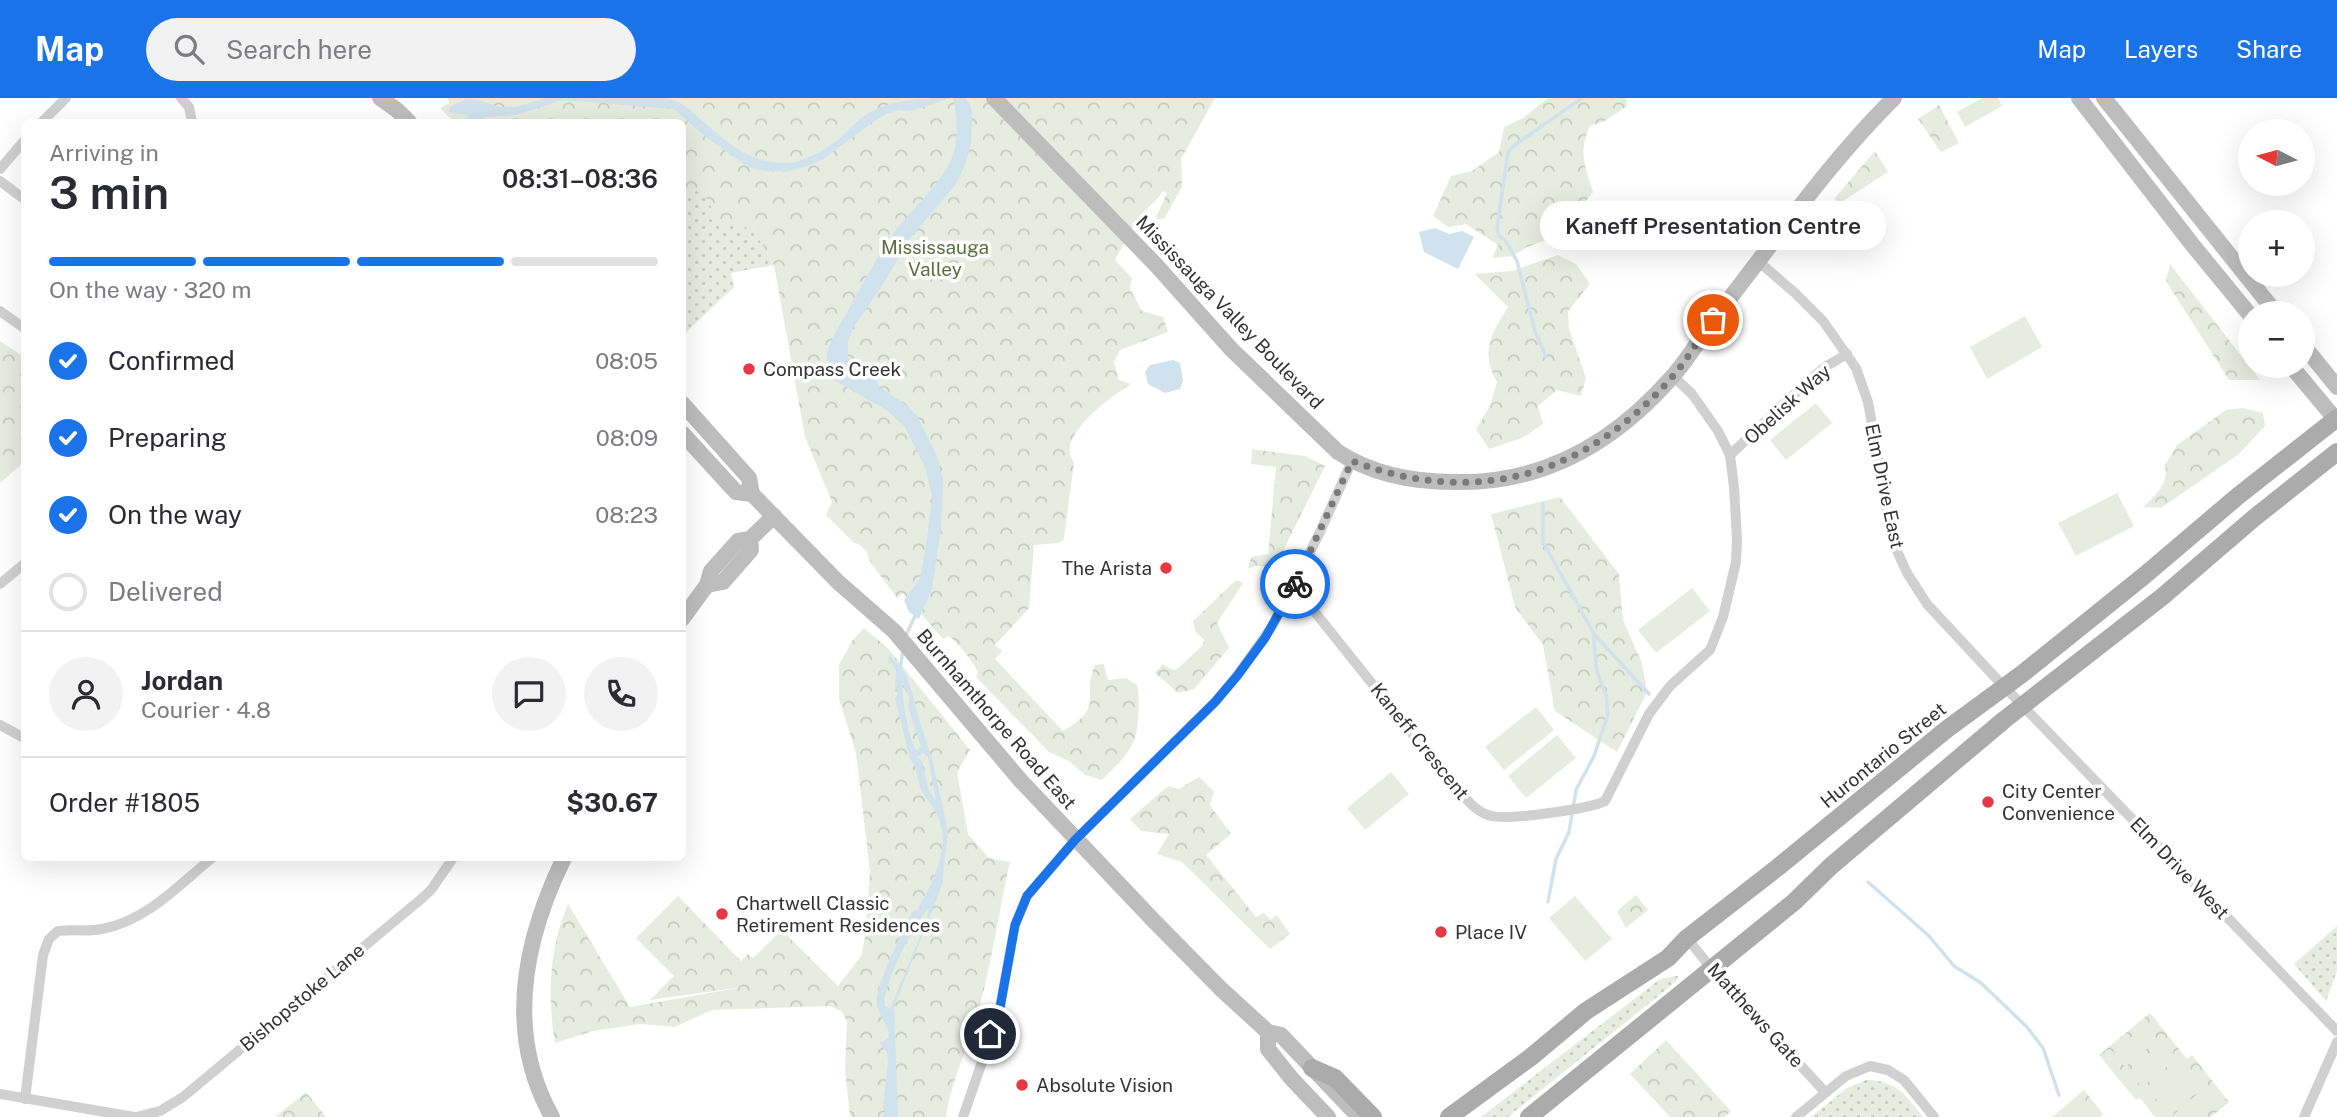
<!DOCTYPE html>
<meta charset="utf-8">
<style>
body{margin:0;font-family:"Public Sans",sans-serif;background:#f2f2f3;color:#2b2b33;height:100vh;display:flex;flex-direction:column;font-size:26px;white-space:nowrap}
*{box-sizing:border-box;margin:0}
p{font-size:23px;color:#7c7c81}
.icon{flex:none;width:38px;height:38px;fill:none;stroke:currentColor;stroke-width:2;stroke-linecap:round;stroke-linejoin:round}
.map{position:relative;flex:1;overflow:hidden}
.details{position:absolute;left:21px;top:21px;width:665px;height:742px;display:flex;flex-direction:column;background:#fff;border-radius:10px;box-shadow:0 7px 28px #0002}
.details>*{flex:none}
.needle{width:46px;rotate:276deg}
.buttons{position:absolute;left:2238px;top:21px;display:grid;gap:14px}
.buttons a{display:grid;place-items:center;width:77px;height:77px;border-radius:50%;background:#fff;box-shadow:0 7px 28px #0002;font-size:35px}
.pin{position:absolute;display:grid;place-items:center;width:60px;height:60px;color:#fff;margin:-30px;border:4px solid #fff;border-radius:50%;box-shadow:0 2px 7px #0007}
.courier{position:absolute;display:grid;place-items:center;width:70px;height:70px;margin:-35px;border:5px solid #1a73e8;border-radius:50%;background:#fff;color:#222;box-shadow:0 2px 9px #0007}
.bubble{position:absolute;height:49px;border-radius:24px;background:#fff;box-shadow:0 7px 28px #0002;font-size:23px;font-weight:600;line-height:49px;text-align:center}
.summary em{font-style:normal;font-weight:600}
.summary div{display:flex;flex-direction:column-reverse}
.summary{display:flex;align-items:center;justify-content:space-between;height:119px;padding:0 28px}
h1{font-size:46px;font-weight:600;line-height:52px}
.bar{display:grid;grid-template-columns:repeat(4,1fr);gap:10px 7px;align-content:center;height:84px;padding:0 28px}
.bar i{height:9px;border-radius:5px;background:#e1e1e2}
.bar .selected{background:#1a73e8}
.bar p{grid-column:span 4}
.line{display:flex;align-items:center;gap:18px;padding:0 28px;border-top:2px solid #e1e1e2}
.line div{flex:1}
.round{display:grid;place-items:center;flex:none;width:74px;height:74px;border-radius:37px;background:#f2f2f3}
ol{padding:0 28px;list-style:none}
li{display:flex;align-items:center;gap:21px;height:77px}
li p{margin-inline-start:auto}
li .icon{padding:7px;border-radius:50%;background:#1a73e8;color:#fff;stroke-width:4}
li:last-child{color:#7c7c81}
li i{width:38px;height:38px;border:4px solid #e1e1e2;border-radius:50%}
header{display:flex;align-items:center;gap:42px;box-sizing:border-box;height:98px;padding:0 35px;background:#1a73e8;color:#fff}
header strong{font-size:33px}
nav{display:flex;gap:38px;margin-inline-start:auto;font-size:24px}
.search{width:490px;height:63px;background:#f2f2f3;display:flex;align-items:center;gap:18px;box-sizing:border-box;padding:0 24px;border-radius:38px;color:#7c7c81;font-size:26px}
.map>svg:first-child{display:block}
.grass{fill:url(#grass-dots)}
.forest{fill:url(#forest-crowns)}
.garden{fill:#e6ecdf}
.water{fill:#cfe2ee;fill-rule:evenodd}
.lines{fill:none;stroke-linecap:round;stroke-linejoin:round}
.stream{stroke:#cfe2ee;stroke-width:3.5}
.street{stroke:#d0d0d0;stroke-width:10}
.secondary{stroke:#bdbdbd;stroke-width:16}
.primary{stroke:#ababab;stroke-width:18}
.done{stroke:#7a7a7a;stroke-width:7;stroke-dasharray:0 12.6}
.route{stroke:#1a73e8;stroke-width:9}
.poi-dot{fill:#e63946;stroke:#fff;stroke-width:2.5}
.labels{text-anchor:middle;stroke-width:7;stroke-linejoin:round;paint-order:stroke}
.park-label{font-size:19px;fill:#56703f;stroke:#fff}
.street-label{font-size:19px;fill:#333;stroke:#fff}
.poi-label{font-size:19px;fill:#333;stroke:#fff;text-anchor:start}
</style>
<header>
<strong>Map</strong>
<div class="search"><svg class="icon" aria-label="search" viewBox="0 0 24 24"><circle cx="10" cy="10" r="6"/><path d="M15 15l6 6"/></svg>Search here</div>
<nav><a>Map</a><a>Layers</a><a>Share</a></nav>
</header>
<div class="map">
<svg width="2337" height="1019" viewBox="0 0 2337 1019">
<defs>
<pattern id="grass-dots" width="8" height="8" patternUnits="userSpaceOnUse" patternTransform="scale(1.75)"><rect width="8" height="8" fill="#e6ecdf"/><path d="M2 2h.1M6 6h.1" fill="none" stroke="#c6cbc0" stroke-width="1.8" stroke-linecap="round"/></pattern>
<pattern id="forest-crowns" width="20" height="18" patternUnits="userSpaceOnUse" patternTransform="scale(1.75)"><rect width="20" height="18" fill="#e6ecdf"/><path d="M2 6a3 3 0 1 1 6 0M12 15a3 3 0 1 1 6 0" fill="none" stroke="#c6cbc0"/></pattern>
</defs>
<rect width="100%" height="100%" fill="#fff"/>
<!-- grass -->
<g class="grass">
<path d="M683,74l58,36 33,57 -43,8 3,14 -51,48z"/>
<path d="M2337,828v45l-11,30 -32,-37z"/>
<path d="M1676,878h2l-1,4 -10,9 -159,128h-27l179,-138z"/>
<path d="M1866,982c30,0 40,15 57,37h-112l36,-29z"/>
</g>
<!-- forest -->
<g class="forest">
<path d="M448,0h767l-34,61 1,28 -18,32h-9l12,-26 -4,-2 -5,7 -20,20 -23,42 17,18 -2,11 12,22 21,6 5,15 -48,18 -6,12 5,18 12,4c-18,11 -65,45 -61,69 0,3 3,7 4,10l-10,76 -5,4 -25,2 -5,63 -34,37 7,6 -7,8 68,72c44,-26 17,-32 32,-66l9,-1 4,16 18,-2 11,7c2,12 2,22 1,34 -2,32 -15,39 -36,61l-17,-5 -16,-14 -20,-9 -73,-75 2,-5c-7,-14 -18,-26 -29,-36l-6,3 -40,-46 -6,5 -28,-38 -2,-8 -8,-8 -5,-1 -28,-28 6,-13 -27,-65 -31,-172 -22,-38c-12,3 -18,-6 -34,-3l-10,-24 -12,-10 -13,2 -1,-70h-228l-14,-14 9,-5z"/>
<path d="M1548,0h78l1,8 -22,15 -15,5c-12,26 -5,40 3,66l-20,26 -18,19 -28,10 -14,9 -21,2 6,-13 -32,-21 -18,3 -15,-11 18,-40 21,-5 27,-19 5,-25 19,-9z"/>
<path d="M1939,7l20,38 -18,9 -23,-33z"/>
<path d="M1875,53l13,21 -48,31 -6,-4z"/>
<path d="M1558,157l18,9 14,20 -22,27 1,18 17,49 -5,18 -24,-6 -19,16 5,18 -21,14 -33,11 -13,-20 14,-23 7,-24c-17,-30 -6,-48 11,-75l-33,-33 37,-3z"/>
<path d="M2170,166l90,116h-31l-63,-99z"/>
<path d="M0,243l24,16v105l-24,21z"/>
<path d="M2243,310l20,5 2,13 -26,28 -78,54 -18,-1c13,-12 26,-23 22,-42l12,-20 49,-35z"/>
<path d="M1252,351l53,7 20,10 -50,101 -20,-1 -7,3 3,-12 17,-3 8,-87 -25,-3z"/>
<path d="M1560,399l59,77 4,46 19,43 5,29 -30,60 -62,-41 -12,-66 -28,-38 -24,-93z"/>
<path d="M1236,482l7,3 -26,40 12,25 -35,41 -16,4 -23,-20 8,-9 7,5 6,1 27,-25 1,-5 -9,-9 -2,-10z"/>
<path d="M864,530l24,20 82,102 -13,22 11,62 21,24 21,4c-11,49 -18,99 -31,147 -10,37 -28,71 -33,108h-96l-5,-48 2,-48 -6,-10 -11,-5 -118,4 -37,17 -35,-3 -47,7 -38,12c-8,-47 -6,-94 13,-139l62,103 113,-20 -93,13 24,-24 -38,-38 42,-42 63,65 7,-7 5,4 29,-28 56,56 23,-30 5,-24 4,-61 -14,-118 -17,-54v-34l13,-24z"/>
<path d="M1199,679l15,15 -4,13 21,29 -25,21 50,62 8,-4 6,7 7,-5 13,19 -20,15 -88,-87 -25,-8 12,-20 -28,-3 -11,-12 38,-33 11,3z"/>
<path d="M1636,797l12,15 -22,18 -9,-17z"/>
<path d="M2150,915l37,46 5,-4 37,47 -18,15h-56l-15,-19 -4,2 -37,-45z"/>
<path d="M1666,942l65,71 -6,6h-55l-40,-43z"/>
<path d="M2084,992l19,24 -3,3h-48z"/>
<path d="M306,994l20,25h-51z"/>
</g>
<!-- garden -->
<g class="garden">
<path d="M1982,0h16l4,8 -37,21 -8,-15z"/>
<path d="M2025,218l17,31 -55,32 -17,-32z"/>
<path d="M1816,305l16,20 -46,37 -16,-20z"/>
<path d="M2117,395l17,33 -58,30 -18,-33z"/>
<path d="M1692,490l18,23 -54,42 -18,-23z"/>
<path d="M1536,609l18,23 -50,40 -19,-23z"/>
<path d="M1557,637l19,23 -50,40 -18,-22z"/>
<path d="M1391,674l18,22 -44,36 -18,-22z"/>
<path d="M1575,798l37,43 -27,22 -36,-43z"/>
<path d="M2145,928l13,14 -33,27 -12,-15z"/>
<path d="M2162,948l12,15 -32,26 -12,-15z"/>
<path d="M2186,971l12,15 -32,27 -12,-15z"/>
<path d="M2203,991l12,15 -15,13h-29z"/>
<path d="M2081,1002l12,15 -2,2h-30z"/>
</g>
<!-- water -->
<g class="water">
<path d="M545,0h116c21,1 30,13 45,26 23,21 47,40 80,39 17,0 40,-14 53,-24 8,-7 15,-16 24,-22 25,-18 58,-19 88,-19l-40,13 -12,-1 -13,4 -13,8 -51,38 -18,7 -15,4h-24l-17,-4 -42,-30 -32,-28 -111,-9 -47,15 -29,2 -12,5h-12l6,-7 -20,-3 1,-5 16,-8 13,1 20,7h18z"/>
<path d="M953,0h12l6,8 1,14 -1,23 -6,22 -9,19 -45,53 -28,47 -30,44 -5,13v15l4,8 23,13 5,11 28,18 9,10 20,40 6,24 -2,49 -9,60 -13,30 -10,-7 -5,-12 16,-21 8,-48 4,-35 -7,-29 -20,-40 -17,-16 -52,-30 -6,-9 -3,-12v-9l6,-14c20,-34 37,-70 60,-103 17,-23 54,-55 61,-82 4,-17 3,-38 -1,-54z"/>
<path d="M1435,130l14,6 13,-3 12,6 -16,32 -34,-17 -5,-20z"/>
<path d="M1173,262l7,3 3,18 -3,8 -15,4 -17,-9 -3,-12 5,-7z"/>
<path d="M889,556l17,20 7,21 7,28 12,35 16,73 -6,54 -48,122 4,110h-17l4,-5 -2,-5 5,-44 -1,-12 -3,-1 -4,-7 9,-5c0,-15 -11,-21 -12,-35 -1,-21 26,-70 35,-91l5,-2c15,-24 35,-65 21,-93 -4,-10 -12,-18 -17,-28 -5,-11 -2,-21 -11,-30l-15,-61 3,-4 -3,-9 1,-14 -4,-8 -4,1zM902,585l8,15 -2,8 13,41 -5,4c-9,-21 -13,-46 -14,-68zM923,655l5,4 8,44 -8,-12 -6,-28 -4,-4zM929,810l-2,12 -37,89 -5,-3c-4,-18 30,-86 44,-98z"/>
</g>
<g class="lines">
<!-- stream -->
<g class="stream">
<path d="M1546,259l-11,-26 -18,-70 -12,-21 -6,-4 -2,-8 11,-76 7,-7 67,-47"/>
<path d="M1543,406v38l50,90 4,40 9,23 2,20 -14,41 -18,34 -7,42 -13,27 -8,43"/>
<path d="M1594,536l55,60"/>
<path d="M906,537l10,-21"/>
<path d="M900,572l3,-20"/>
<path d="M1868,784l61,54 25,30 27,17 46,44 16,21 16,47"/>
</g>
<!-- street -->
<g class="street">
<path d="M181,0l8,9 3,15"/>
<path d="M42,24l24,-24"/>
<path d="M0,71l24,-28"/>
<path d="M0,83l24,18"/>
<path d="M1758,163l37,32 28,28 33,47 12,34 25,140 14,31 20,31 66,71 344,356"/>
<path d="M0,213l24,17"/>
<path d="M1730,357l74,-70 21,-18 22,-13"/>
<path d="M0,486l24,-20"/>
<path d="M1294,488l160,200c11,11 22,27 38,30 17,4 98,-7 113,-15l44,-87 21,-28 40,-36 13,-33 13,-55 1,-23 -3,-52 -4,-32 -12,-24 -26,-37 -19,-18"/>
<path d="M0,627l24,13"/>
<path d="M1687,840l24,30 114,124"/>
<path d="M0,996l134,23"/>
<path d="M25,1001l18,-144 6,-16 9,-8c15,-2 29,1 44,-2 44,-8 77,-44 110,-71"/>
<path d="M136,1019l24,-6 23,-14 237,-197 11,-10 22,-32"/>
<path d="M963,1019l36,-104 16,-88 12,-29 48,-56 140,-138 22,-26 36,-51 46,-91 33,-73"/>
<path d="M1796,1019l50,-41 24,-10 18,4 16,10 30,37"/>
<path d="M2304,1019l33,-75"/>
</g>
<!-- secondary -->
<g class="secondary">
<path d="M380,0l17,12 12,12"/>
<path d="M994,0l162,167 75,84 107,103c35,23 77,30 117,30 89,2 160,-40 217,-105 18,-20 31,-44 47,-65 57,-72 109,-149 175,-214"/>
<path d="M2079,0l112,145 59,72"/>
<path d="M2104,0l172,215"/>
<path d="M2303,247l34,42"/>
<path d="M2291,268l46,55"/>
<path d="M682,305l67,75 3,16 86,88 56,49 127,150 133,140 67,68 47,43 13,3 78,82"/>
<path d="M682,335l54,59 16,2"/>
<path d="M707,487l16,-3 28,-32 -1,-11"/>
<path d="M682,521l25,-34 4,-14 27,-30 12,-2 24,-23"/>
<path d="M1268,934v17l23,29 37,39"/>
<path d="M552,1019c-47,-84 -28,-177 12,-259"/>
</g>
<!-- primary -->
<g class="primary">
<path d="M1312,970l23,10 38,39"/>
<path d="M1449,1019l82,-60 55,-46 82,-53 19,-20 90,-70 170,-139 75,-55 123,-99 93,-79 99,-78"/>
<path d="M1529,1019l265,-215 37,-36 173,-146 158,-123 92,-79 83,-66"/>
</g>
</g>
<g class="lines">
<!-- done -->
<path class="done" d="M1295,486l57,-123c124,47 234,15 321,-85 15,-17 26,-38 40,-56"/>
<!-- route -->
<path class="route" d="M990,936l9,-21 16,-88 12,-29 48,-56 140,-138 22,-26 28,-38 30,-54"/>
</g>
<!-- markers -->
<g class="poi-dot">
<circle cx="749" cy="271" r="7"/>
<circle cx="1166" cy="470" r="7"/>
<circle cx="1988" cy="704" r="7"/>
<circle cx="722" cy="816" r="7"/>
<circle cx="1441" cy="834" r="7"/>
<circle cx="1022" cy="987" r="7"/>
</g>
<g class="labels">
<!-- park labels -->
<g class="park-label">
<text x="935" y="156">Mississauga<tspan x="935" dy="22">Valley</tspan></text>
</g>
<!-- street labels -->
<g class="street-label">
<text transform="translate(1230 214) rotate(46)" y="7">Mississauga Valley Boulevard</text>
<text transform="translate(1787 306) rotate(-42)" y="7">Obelisk Way</text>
<text transform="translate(1885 388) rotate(78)" y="7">Elm Drive East</text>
<text transform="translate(997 621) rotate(49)" y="7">Burnhamthorpe Road East</text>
<text transform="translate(1420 643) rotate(51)" y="7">Kaneff Crescent</text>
<text transform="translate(1883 657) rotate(-39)" y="7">Hurontario Street</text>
<text transform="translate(2180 770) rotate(46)" y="7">Elm Drive West</text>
<text transform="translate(302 899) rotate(-40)" y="7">Bishopstoke Lane</text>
<text transform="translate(1756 917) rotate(48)" y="7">Matthews Gate</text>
</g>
<!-- poi labels -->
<g class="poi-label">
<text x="763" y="278">Compass Creek</text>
<text x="1152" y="477" text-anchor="end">The Arista</text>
<text x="2002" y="700">City Center<tspan x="2002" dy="22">Convenience</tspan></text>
<text x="736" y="812">Chartwell Classic<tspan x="736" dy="22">Retirement Residences</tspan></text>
<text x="1455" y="841">Place IV</text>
<text x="1036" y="994">Absolute Vision</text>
</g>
</g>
</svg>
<div class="buttons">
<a><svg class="needle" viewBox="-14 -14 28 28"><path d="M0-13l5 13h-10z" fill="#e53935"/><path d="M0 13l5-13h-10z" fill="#7c7c81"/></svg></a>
<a>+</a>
<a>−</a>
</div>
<div class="pin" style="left:1713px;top:222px;background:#ea580c"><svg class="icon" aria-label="bag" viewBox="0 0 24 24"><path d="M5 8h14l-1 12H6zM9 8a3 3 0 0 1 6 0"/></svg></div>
<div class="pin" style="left:990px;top:936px;background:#1f2937"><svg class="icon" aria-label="home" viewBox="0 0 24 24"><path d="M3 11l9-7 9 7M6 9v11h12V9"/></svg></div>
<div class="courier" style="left:1295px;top:486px"><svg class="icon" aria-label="bike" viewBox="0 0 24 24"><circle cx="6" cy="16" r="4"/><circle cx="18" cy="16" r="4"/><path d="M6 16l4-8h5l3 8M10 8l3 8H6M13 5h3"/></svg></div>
<div class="bubble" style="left:1540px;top:103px;width:346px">Kaneff Presentation Centre</div>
<section class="details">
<div class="summary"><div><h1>3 min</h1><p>Arriving in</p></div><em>08:31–08:36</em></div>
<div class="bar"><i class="selected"></i><i class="selected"></i><i class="selected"></i><i></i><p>On the way · 320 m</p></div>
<ol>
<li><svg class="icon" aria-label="check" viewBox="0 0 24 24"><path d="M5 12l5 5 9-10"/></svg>Confirmed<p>08:05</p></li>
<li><svg class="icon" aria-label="check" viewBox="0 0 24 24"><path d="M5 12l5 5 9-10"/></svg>Preparing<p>08:09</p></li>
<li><svg class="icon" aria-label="check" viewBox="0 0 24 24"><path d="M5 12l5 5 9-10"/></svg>On the way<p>08:23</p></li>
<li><i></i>Delivered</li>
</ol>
<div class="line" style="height:126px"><a class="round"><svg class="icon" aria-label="person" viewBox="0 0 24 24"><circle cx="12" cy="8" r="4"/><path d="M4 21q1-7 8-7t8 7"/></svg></a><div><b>Jordan</b><p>Courier · 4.8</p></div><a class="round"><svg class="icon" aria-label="chat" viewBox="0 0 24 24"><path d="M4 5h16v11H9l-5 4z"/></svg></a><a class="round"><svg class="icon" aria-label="phone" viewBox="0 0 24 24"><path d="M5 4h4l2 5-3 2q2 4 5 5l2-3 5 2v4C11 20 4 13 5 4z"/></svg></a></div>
<div class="line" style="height:91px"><div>Order #1805</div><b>$30.67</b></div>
</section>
</div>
